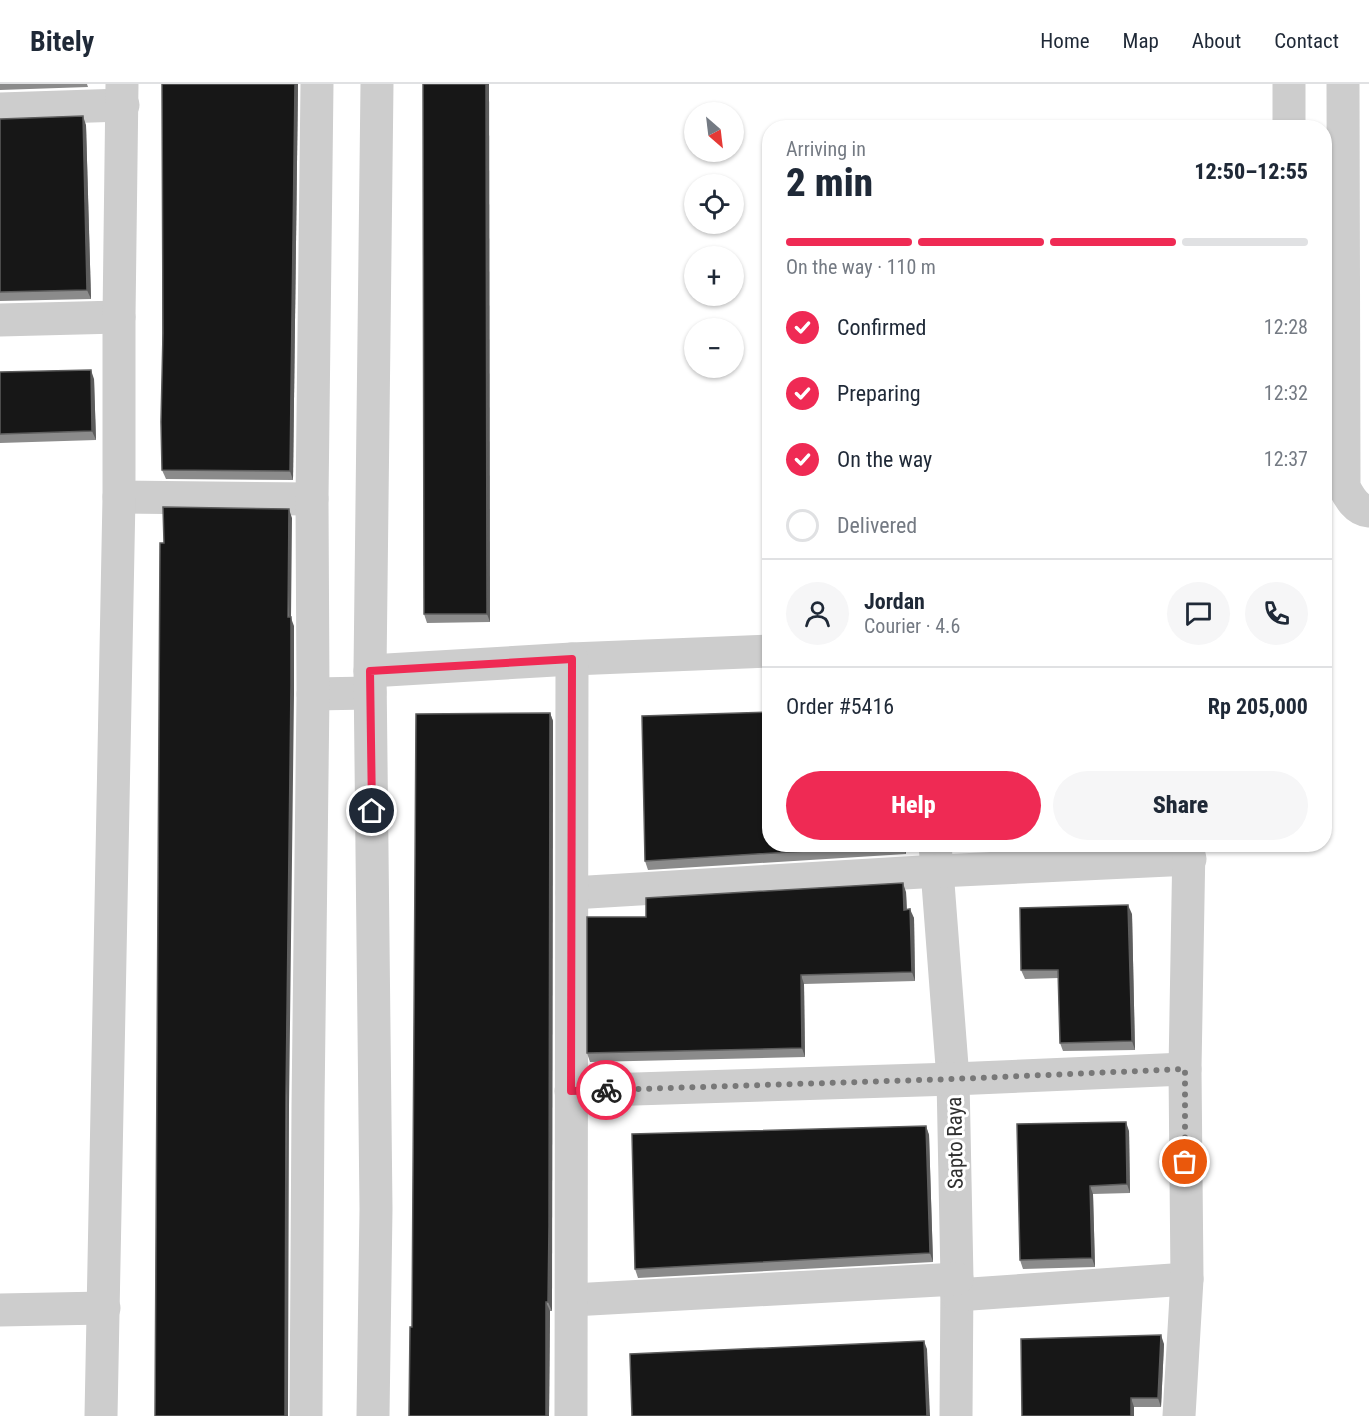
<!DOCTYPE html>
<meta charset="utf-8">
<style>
body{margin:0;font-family:"Roboto Condensed",sans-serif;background:#f6f6f7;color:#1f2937;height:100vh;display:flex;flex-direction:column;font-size:22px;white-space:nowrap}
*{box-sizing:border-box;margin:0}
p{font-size:20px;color:#747a83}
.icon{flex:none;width:33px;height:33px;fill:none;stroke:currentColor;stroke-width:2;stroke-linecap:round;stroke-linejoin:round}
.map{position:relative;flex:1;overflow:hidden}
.side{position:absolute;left:762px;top:36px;width:570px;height:732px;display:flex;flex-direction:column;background:#fff;border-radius:24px;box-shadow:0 2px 4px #0004}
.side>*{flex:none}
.needle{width:39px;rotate:152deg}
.fabs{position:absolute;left:684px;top:18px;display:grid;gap:12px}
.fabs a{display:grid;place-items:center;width:60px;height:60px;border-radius:50%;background:#fff;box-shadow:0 2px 4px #0004;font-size:30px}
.pin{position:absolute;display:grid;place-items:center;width:51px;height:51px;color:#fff;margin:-26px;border:3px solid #fff;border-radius:50%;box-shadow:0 2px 6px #0007}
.courier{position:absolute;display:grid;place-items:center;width:60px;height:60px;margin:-30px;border:4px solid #ef2a54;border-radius:50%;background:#fff;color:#222;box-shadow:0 2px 8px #0007}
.head em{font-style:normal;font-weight:800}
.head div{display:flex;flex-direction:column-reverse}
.head{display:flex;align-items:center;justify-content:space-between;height:102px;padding:0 24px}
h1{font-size:39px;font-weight:800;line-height:45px}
.bar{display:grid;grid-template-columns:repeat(4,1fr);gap:9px 6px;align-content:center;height:72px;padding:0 24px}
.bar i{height:8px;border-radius:4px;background:#e0e1e3}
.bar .on{background:#ef2a54}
.bar p{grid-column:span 4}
.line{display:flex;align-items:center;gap:15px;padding:0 24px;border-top:2px solid #e0e1e3}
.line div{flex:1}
.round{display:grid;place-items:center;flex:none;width:63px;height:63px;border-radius:32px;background:#f6f6f7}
ol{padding:0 24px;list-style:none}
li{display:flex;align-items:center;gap:18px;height:66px}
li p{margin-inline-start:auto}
li .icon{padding:6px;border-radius:50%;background:#ef2a54;color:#fff;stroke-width:4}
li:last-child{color:#747a83}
li i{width:33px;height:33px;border:3px solid #e0e1e3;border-radius:50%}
.primary-button{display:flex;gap:12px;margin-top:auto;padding:12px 24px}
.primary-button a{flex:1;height:69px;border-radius:36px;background:#ef2a54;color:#fff;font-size:24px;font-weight:800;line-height:69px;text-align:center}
.primary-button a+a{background:#f6f6f7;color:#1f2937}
header{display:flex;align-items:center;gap:36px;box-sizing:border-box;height:84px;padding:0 30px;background:#fff;border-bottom:2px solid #e0e1e3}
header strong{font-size:28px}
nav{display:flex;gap:33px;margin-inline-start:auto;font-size:21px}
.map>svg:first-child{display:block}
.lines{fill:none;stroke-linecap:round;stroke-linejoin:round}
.minor{stroke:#cdcdcd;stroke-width:33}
.wall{fill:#8b8b8b}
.shaded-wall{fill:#5d5d5d}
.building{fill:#171717;stroke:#5d5d5d;stroke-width:1.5}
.done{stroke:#787878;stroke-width:6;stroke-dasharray:0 10.8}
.route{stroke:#ef2a54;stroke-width:8}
.labels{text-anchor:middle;stroke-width:6;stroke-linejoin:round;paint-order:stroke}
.street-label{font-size:21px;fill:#303030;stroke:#fff}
</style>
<header>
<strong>Bitely</strong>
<nav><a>Home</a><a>Map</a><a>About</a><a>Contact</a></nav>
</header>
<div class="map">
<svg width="1369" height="1332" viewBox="0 0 1369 1332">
<rect width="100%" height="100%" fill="#fff"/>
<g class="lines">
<!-- minor -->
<g class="minor">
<path d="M1289,0v44"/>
<path d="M1343,0l1,403c5,10 12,23 25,24"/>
<path d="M0,25l123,-4"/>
<path d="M0,236l119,-3"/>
<path d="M119,413l193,2"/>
<path d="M370,587l202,-12 198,-8"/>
<path d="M313,610l57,-1"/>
<path d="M935,760l18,235 4,200 -1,137"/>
<path d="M572,809l366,-22 252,-12"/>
<path d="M571,1007l382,-12 232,-10"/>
<path d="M957,1211l230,-16"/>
<path d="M572,1216l385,-21"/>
<path d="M0,1226l104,-2"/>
<path d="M101,1332l18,-919v-180l3,-233"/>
<path d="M306,1332l2,-310 5,-412 -1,-195 5,-415"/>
<path d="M373,1332l3,-207 -6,-538 7,-587"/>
<path d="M571,1332l1,-757"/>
<path d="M1179,1332l8,-137 -2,-210 4,-225"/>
</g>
</g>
<!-- wall -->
<g class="wall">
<path d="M0,0h87l1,3 -88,3z"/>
<path d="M162,0h136l-5,396 -127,-1 -4,-9z"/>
<path d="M423,0h66l1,538 -63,1 -3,-9z"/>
<path d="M0,35l86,6 5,174 -91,2z"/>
<path d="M0,288l94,7 2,61 -96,3z"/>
<path d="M550,629l3,8 -1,514v76h-2l-1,105h-140l3,-89z"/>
<path d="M906,760v10l-258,16 -3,-9z"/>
<path d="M906,808l1,17 7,9 1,63 -111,3 1,73 -215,5 -3,-9 59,-136z"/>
<path d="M1132,830l3,136 -72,1 -3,-8 -1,-65 -34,1 -4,-9z"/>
<path d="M926,1042l3,9 4,127 -295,16 -3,-9z"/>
<path d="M1129,1047l1,62 -37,1 2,73 -72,2 -3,-9z"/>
<path d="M1164,1260l-3,63h-27v9h-112z"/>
</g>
<!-- shaded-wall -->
<g class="shaded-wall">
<path d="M295,0h3l-5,396 -3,-9z"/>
<path d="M486,0h3l1,538 -3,-8z"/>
<path d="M83,32l3,9 5,174 -4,-9z"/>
<path d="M91,286l3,9 2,61 -4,-9z"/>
<path d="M289,425l3,9 -1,100 3,8v68l-5,412 -1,310h-3z"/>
<path d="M550,629l3,8 -1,590 -4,-9z"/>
<path d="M903,760h3v10l-3,-9z"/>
<path d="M903,799l3,9 1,26 -3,-8z"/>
<path d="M1128,821l4,9 3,136 -3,-9z"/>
<path d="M910,825l4,9 1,63 -3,-9z"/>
<path d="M801,891l3,9 1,73 -3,-9z"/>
<path d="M1126,1038l3,9 1,62 -3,-9z"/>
<path d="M926,1042l3,9 4,127 -3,-9z"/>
<path d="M1090,1102l3,8 2,73 -3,-9z"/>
<path d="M546,1218l4,9 -1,105h-3z"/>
<path d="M1161,1251l3,9 -3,63 -3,-9z"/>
<path d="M924,1257l3,8 3,67h-3z"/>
<path d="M1131,1314l3,9v9h-3z"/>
</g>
<!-- building -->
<g class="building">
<path d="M162,0h133l-5,387 -128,-1 -1,-48 2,-89z"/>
<path d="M423,0h63l1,530h-63z"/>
<path d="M83,32l4,174 -87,2v-173z"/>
<path d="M91,286l1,61 -92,3v-62z"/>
<path d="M163,423l126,2 -1,108h3v68l-5,412 -1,319h-130l5,-873h4z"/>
<path d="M770,628v132h133v1l-258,16 -3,-145z"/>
<path d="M550,629l-1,513 -1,76h-2v114h-137l1,-89h2l4,-613z"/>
<path d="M903,799l1,27 6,-1 2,63 -111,3 1,73 -215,5v-136h59v-19z"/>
<path d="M1128,821l4,136 -72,2 -2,-73h-37l-1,-62z"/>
<path d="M1126,1038l1,62 -37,2 2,72 -72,2 -3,-136z"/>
<path d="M926,1042l4,127 -295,16 -3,-135z"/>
<path d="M1161,1251l-3,63h-27v18h-109l-1,-77z"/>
<path d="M924,1257l3,75h-295l-2,-62z"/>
</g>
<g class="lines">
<!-- done -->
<path class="done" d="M606,1006l347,-11 232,-10v93"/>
<!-- route -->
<path class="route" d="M372,727l-2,-140 202,-12 -1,432 35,-1"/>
</g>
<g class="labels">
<!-- street labels -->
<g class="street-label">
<text transform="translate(955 1059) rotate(-91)" y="7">Sapto Raya</text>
</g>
</g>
</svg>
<div class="fabs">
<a><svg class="needle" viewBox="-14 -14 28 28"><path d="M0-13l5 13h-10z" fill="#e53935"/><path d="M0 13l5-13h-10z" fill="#747a83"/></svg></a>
<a><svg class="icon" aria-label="locate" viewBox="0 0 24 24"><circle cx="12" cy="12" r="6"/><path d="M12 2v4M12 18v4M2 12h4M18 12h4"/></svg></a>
<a>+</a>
<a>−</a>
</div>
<div class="pin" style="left:1185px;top:1078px;background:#ea580c"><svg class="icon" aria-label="bag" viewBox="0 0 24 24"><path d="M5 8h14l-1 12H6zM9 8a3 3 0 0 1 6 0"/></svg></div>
<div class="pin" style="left:372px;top:727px;background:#1f2937"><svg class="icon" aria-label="home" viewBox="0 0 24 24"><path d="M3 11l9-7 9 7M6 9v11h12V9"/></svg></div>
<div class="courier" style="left:606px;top:1006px"><svg class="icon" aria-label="bike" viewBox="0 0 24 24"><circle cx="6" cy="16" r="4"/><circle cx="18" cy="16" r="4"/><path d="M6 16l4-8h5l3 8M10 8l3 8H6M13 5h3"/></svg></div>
<section class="side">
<div class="head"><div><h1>2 min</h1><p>Arriving in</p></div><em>12:50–12:55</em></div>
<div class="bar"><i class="on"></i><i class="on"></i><i class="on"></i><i></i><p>On the way · 110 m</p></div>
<ol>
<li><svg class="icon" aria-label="check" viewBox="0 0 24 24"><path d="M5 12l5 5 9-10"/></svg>Confirmed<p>12:28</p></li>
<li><svg class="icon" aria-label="check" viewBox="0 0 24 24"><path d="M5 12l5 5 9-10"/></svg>Preparing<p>12:32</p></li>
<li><svg class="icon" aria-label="check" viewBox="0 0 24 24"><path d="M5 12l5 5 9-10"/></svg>On the way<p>12:37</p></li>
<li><i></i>Delivered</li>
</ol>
<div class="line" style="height:108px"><a class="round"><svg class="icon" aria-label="person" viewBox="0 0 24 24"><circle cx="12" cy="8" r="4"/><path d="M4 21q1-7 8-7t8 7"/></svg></a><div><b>Jordan</b><p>Courier · 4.6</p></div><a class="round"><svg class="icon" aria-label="chat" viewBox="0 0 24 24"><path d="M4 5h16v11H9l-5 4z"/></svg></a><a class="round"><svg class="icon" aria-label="phone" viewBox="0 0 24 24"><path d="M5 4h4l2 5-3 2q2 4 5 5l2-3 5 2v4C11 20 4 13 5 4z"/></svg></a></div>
<div class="line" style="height:78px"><div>Order #5416</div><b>Rp 205,000</b></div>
<div class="primary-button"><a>Help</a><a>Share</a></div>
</section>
</div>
